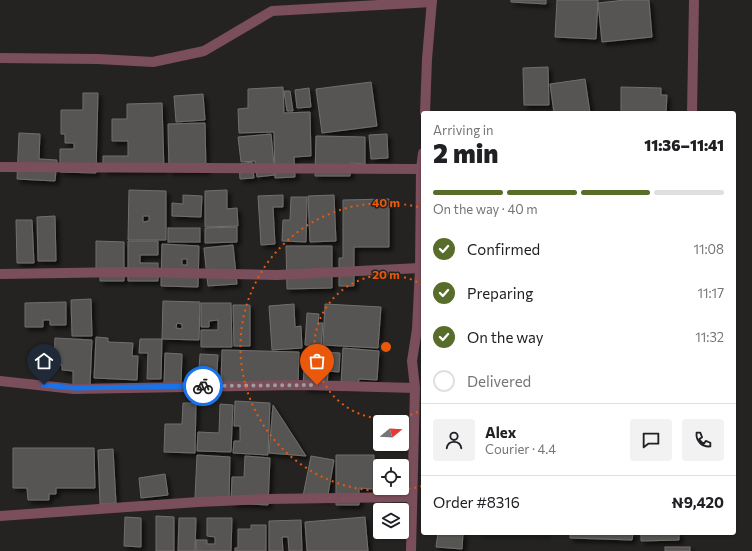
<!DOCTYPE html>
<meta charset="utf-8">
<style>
body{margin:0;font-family:Commissioner,sans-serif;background:#f2f2f2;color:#202124;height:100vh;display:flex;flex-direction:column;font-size:15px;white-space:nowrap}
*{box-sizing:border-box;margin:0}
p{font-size:13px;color:#757577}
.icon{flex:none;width:22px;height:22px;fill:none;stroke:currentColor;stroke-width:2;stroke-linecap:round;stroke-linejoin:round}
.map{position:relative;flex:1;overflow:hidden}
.sheet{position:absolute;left:421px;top:111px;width:315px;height:424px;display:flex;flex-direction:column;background:#fff;border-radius:4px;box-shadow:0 1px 3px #0004}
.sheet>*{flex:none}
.needle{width:26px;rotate:72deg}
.fabs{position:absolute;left:373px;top:415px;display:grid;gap:8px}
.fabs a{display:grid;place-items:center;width:36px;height:36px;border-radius:4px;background:#fff;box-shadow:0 1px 3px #0004;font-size:20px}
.pin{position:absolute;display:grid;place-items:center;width:34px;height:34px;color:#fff;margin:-41px -17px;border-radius:50% 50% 50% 0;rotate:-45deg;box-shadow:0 0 4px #0007}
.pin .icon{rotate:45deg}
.courier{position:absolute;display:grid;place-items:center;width:40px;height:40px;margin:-20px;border:3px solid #1a73e8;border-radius:50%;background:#fff;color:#222;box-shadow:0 1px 5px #0007}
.head em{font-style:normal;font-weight:800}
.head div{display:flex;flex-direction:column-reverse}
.head{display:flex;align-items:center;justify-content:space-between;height:68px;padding:0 12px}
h1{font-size:26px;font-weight:800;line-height:30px}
.bar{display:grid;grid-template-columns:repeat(4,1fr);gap:6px 4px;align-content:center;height:48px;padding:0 12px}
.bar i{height:5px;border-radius:3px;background:#e0e0e0}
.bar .active{background:#586d29}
.bar p{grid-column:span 4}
.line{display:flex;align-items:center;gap:10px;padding:0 12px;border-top:1px solid #e0e0e0}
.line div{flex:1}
.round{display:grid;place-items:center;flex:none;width:42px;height:42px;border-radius:4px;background:#f2f2f2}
ol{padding:0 12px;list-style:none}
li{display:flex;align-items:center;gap:12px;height:44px}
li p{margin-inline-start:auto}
li .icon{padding:4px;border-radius:50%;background:#586d29;color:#fff;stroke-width:4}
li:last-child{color:#757577}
li i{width:22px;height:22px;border:2px solid #e0e0e0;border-radius:50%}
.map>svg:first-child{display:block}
.building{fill:#575553;stroke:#716f6d;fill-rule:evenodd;filter:url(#shadow)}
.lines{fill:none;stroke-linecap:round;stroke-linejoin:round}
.minor{stroke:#7a4e5a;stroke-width:10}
.done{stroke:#a09e9d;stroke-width:4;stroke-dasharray:0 7.2}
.route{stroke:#1a73e8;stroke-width:5}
.ring{fill:none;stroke:#e8590c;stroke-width:2;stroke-dasharray:2 4}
.centre{fill:#e8590c;stroke:#242321;stroke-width:2}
.ring-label{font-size:12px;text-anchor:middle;font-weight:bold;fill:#e8590c;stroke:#242321;stroke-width:3;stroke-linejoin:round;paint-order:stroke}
</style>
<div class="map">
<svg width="752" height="551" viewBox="0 0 752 551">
<defs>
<filter id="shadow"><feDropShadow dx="3.5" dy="3.5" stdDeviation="2" flood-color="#0009"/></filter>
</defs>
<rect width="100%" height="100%" fill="#242321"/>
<!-- building -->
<g class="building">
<path d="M511,0h35v4l-35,-2z"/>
<path d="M557,0h41l-2,39 -41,-2z"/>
<path d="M625,0h24l3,37 -50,5 -4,-39z"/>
<path d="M548,67l1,38h-25l-1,-37z"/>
<path d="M585,79l5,34h-36l-4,-29z"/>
<path d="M371,82l6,44 -55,7 -6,-44z"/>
<path d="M283,87l1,26 26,-1 1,44 -17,1 1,20 -20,1 -1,-46 -35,1 -1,-24 10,-1v-19z"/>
<path d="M621,87l40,1v7h6l-1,18h-45z"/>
<path d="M309,88l2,19 -14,1 -2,-18z"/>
<path d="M284,91h6l3,20h-6z"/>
<path d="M83,93h15l-2,80 -36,-1v-23h14v-6h-9v-9h-4v-24h22z"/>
<path d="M203,94l2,26 -29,2 -2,-26z"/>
<path d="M162,103l2,67 -61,1v-15h25v-15h-16v-22h15v-15z"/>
<path d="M205,123l1,48h-37l-1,-47z"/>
<path d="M19,133l21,1 -1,25 18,1 -2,21 -38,-2z"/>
<path d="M271,134l4,41 -18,2 -2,-16 -14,1 -3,-25z"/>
<path d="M387,134l1,24 -17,1 -2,-24z"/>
<path d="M316,136l49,1v27l-15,-1v13h-35z"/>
<path d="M252,162l2,16 -14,1 -1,-15z"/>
<path d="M129,190l37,1v49h-38zM143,216h6v5l-6,1z"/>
<path d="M227,190v19l10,-1 1,18 -33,1v-36z"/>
<path d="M183,195l19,1 -1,21 -29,-1v-13l11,1z"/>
<path d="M283,195v12h-10l2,37 -14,1 -3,-49z"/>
<path d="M334,195l2,46 -26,1 -2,-46z"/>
<path d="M291,197h16l-1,45 -24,-1 1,-21h7z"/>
<path d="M389,199v48h-35v39h-15v-28h4v-58z"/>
<path d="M55,216l1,45h-18l-1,-44z"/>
<path d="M16,220h16l2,43h-17z"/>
<path d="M237,227v15l-32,1v-15z"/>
<rect x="168" y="228" width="32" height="14"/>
<path d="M96,241l28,1v39h-24v-10h-4z"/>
<path d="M128,241h30v14h-18v8h18v18h-30z"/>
<path d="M162,244l37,2 -1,41 -37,-1zM182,259h5v6h-5z"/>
<path d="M233,245l4,39 -29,2 -4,-38z"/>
<path d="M286,246h46v42l-45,1z"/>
<path d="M91,299l1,37h-20l-1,-36z"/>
<path d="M163,301l37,1 -1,38 -37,-1zM177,323l5,1v5l-6,-1z"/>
<path d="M66,302v23h-16v-5h-7v7h-18v-24z"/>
<path d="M201,303h30l1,44h-31v-17h17v-10l-9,1v6h-8z"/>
<path d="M294,304l1,23 6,-1 1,22 -30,2 -3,-44z"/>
<path d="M325,304l56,3 -3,41 -55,-3z"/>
<path d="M233,305h17v41h-16z"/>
<path d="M307,313l12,1 -1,9h5l-2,23 -16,-1z"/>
<path d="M96,337l12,1v4l25,1 -1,13h6l-1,24 -43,-2z"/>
<path d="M55,338l37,2 -2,47 -17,-1v-15l-11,-1v-5h-8z"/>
<path d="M140,339h22l-1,40h-14l1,-26h-9z"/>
<path d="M343,348l36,3 -2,29 -18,-1 -1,7 -17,-1z"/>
<path d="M222,350l77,2 -1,33 -77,-3z"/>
<path d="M305,351l35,2 -1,19 -11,-1 -1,18 -24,-1z"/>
<path d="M165,353l17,1 -1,32 -17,-1z"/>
<path d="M200,354l18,1 -2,31 -18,-1z"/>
<path d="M235,401l35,2 -2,52 -35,-2 1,-12h6v-15h-6z"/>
<path d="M183,403h13l-1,50 -31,-1 1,-28h17z"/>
<path d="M220,404l13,1 -2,47 -34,-1 1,-19 21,1z"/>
<path d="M273,405l33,51 -37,-3z"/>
<path d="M13,448h81l1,40h-39v6h-7v6h-21l-1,-12h-14z"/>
<path d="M113,449l3,54 -16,1 -2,-54z"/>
<path d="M197,455l33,2 -1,42 -34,-1z"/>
<path d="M336,455h38v34l-15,-1v17h-23z"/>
<path d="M245,456l25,2 -2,47 -37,-2 1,-26h12z"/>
<path d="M311,456l23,4 -7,40 -24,-4z"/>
<path d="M165,474l3,21 -27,3 -2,-20z"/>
<path d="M156,516l18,1v34h-18z"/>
<path d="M125,517l16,1v29l-17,-1z"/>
<path d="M365,517l3,34h-61l-2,-29z"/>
<path d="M179,518h17l-1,33h-17z"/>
<path d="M207,518h25l-1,33h-35v-11h11v4h8v-7l-8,-1z"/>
<path d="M301,520l1,31h-13l-1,-14h-6l1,14h-14v-30z"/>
<path d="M251,525h15v26h-31v-3h3v-19h13z"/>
<path d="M438,533h25l-1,16 -26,-2z"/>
<path d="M478,533h69v1z"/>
<path d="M570,533h63l-1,7 -62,-2z"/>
<path d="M641,533h38v7l-38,1z"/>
<rect x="665" y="547" width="25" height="4"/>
</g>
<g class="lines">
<!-- minor -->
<g class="minor">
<path d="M0,58l98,1 55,3 51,-11 68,-40 160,-9"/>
<path d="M425,113l2,-54 5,-59"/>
<path d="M692,113l2,-113"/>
<path d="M0,167l421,2"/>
<path d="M0,274l127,-2 150,3 143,-7"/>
<path d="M0,381l74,8 229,-4 112,3"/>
<path d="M0,516l198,-14 68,-3 146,-2"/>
<path d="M411,551l4,-163 -3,-27 5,-32 3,-61 1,-99 2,-16"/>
</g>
</g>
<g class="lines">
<!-- done -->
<path class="done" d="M203,386l114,-1"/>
<!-- route -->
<path class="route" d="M44,385l30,3 129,-2"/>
</g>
<!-- distance rings -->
<g class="ring">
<path d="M423 409A72 72 0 1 1 423 285"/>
<path d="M422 486A144 144 0 1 1 422 208"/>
</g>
<circle cx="386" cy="347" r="6" class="centre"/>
<g class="ring-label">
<text x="386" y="207">40 m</text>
<text x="386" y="279">20 m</text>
</g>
</svg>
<div class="fabs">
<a><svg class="needle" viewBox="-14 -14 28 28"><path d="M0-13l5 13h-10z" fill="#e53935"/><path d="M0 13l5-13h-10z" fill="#757577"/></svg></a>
<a><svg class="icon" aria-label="locate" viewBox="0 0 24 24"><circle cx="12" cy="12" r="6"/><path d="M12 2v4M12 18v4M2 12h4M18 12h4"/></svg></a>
<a><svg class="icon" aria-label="layers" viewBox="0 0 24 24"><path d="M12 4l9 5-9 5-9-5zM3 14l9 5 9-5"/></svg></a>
</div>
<div class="pin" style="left:317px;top:385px;background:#ea580c"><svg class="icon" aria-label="bag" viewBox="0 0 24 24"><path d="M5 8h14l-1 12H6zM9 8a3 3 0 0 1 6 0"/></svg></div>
<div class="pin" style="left:44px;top:385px;background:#1f2937"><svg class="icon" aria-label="home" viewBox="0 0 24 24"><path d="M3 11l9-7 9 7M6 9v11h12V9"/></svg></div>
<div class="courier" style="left:203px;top:386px"><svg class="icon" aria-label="bike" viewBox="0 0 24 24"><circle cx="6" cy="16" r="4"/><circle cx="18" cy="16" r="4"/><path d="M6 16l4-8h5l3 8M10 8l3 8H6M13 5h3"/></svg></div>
<section class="sheet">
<div class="head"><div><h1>2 min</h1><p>Arriving in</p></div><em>11:36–11:41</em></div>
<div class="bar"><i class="active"></i><i class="active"></i><i class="active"></i><i></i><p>On the way · 40 m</p></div>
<ol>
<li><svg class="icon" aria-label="check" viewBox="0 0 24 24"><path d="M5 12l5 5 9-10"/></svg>Confirmed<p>11:08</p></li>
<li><svg class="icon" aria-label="check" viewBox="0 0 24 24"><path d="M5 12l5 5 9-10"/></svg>Preparing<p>11:17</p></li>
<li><svg class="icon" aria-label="check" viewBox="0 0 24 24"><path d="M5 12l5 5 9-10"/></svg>On the way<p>11:32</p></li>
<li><i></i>Delivered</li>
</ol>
<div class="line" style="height:72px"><a class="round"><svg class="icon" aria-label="person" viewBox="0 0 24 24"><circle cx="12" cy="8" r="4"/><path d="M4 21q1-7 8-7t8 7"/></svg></a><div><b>Alex</b><p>Courier · 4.4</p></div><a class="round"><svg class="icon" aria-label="chat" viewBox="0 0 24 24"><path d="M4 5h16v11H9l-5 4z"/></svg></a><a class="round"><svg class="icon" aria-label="phone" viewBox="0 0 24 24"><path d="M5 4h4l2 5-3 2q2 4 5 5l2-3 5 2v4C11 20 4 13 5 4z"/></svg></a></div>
<div class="line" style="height:52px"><div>Order #8316</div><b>₦9,420</b></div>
</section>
</div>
